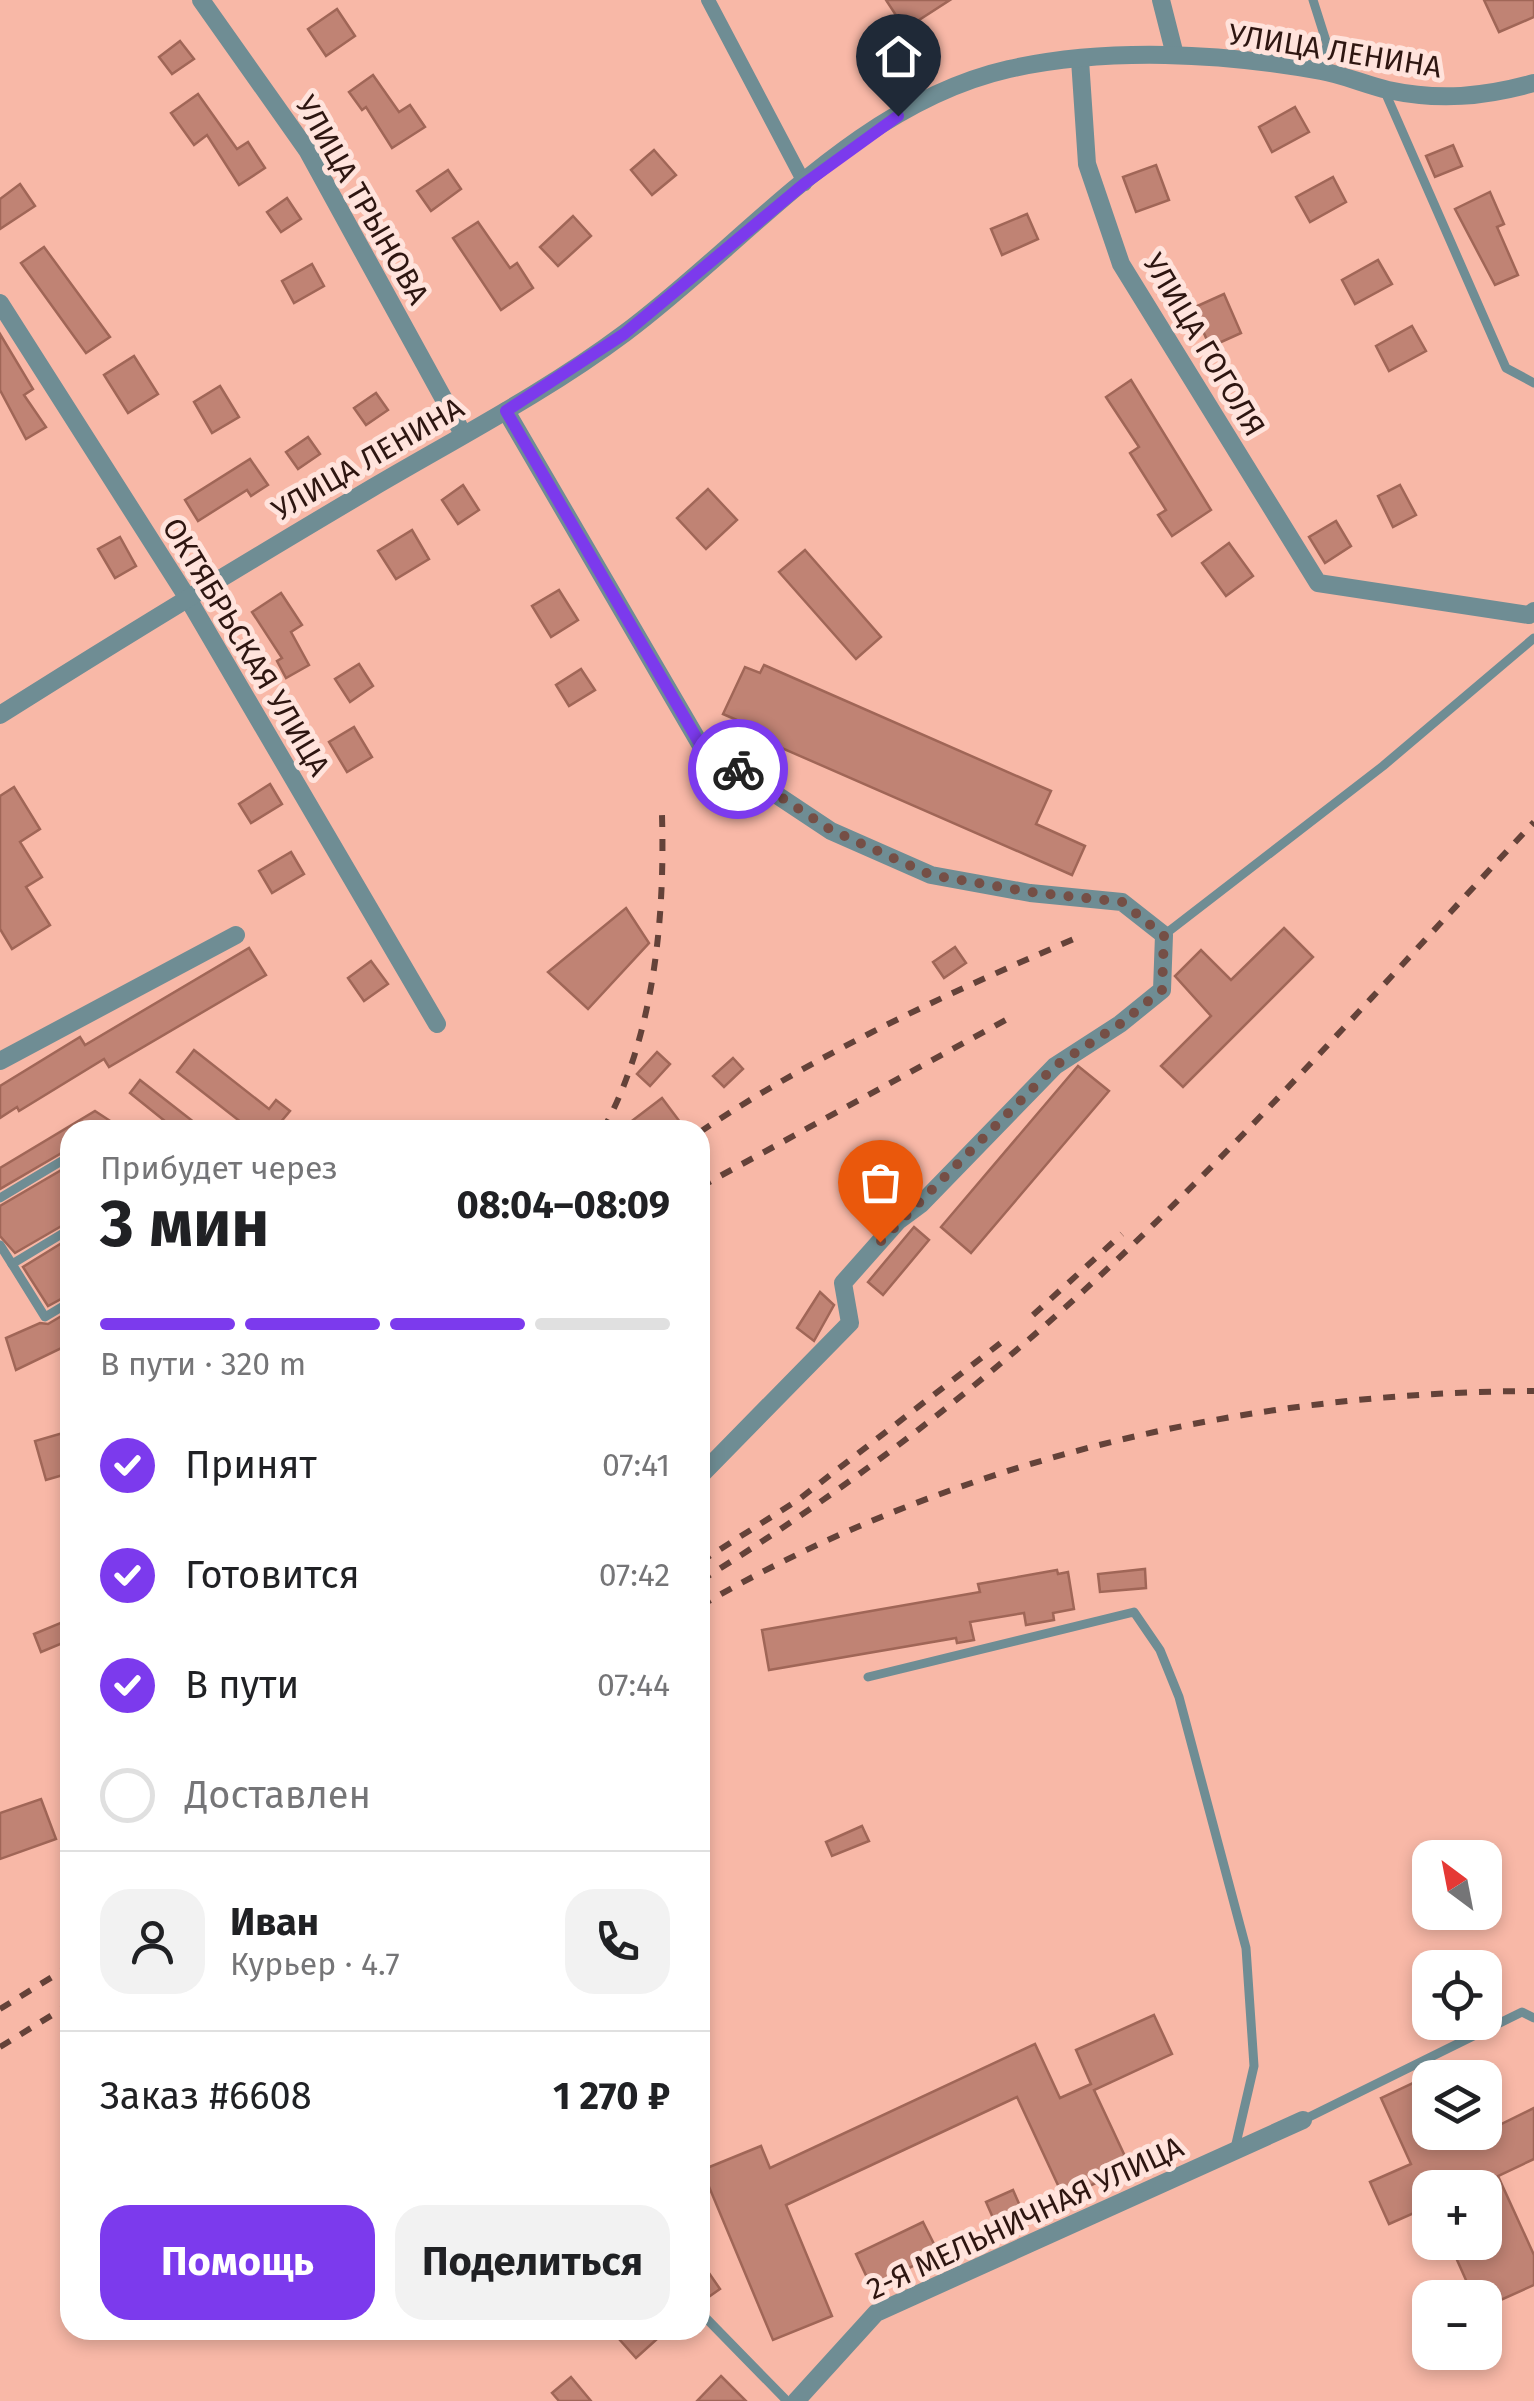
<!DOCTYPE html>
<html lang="ru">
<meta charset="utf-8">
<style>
body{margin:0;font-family:"Fira Sans",sans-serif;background:#f2f2f2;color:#202124;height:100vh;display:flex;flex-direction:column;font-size:38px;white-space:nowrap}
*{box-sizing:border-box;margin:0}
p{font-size:32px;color:#757577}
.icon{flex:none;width:55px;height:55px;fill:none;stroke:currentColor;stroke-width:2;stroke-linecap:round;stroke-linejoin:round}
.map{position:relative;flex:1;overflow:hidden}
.side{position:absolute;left:60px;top:1120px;width:650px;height:1220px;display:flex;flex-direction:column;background:#fff;border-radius:30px;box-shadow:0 5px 15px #0003}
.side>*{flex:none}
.needle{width:65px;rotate:328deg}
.fabs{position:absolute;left:1412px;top:1840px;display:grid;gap:20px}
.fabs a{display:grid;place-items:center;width:90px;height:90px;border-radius:20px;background:#fff;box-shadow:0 5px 15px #0003;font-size:50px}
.pin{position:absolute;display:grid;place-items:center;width:85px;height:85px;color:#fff;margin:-102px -42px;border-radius:50% 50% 50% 0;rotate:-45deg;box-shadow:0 0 10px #0007}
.pin .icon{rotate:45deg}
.courier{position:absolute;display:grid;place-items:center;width:100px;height:100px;margin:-50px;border:8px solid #7c3aed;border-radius:50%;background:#fff;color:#222;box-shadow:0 2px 12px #0007}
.overview em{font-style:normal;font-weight:700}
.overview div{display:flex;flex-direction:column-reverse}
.overview{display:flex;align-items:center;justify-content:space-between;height:170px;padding:0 40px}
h1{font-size:65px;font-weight:700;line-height:75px}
.bar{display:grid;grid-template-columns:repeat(4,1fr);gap:15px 10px;align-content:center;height:120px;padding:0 40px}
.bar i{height:12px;border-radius:8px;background:#e0e0e0}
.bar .selected{background:#7c3aed}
.bar p{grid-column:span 4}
.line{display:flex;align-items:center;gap:25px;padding:0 40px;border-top:2px solid #e0e0e0}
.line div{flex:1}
.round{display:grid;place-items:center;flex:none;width:105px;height:105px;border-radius:30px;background:#f2f2f2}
ol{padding:0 40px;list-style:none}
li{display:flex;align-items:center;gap:30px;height:110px}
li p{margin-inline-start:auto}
li .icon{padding:10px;border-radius:50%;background:#7c3aed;color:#fff;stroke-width:4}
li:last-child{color:#757577}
li i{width:55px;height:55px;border:5px solid #e0e0e0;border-radius:50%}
.cta{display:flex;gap:20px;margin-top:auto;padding:20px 40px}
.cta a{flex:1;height:115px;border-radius:30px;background:#7c3aed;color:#fff;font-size:40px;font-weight:700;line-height:115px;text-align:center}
.cta a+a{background:#f2f2f2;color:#202124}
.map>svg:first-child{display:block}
.building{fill:#c08374;stroke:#a06657;stroke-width:2.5}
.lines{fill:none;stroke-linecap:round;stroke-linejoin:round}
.service{stroke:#6f8d94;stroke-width:9}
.pedestrian{stroke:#6f8d94;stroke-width:14}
.minor{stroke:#6f8d94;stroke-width:18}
.rail{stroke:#644239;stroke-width:6;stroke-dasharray:12 12;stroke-linecap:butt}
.done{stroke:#754f46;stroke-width:10;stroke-dasharray:0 18}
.route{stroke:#7c3aed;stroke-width:12}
.labels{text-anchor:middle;stroke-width:10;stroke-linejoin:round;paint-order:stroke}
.street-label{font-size:30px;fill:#2e1611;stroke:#ffe3dc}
</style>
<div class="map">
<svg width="1534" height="2401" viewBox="0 0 1534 2401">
<rect width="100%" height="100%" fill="#f8b8a7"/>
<!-- building -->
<g class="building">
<path d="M886,0h64l-45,29z"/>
<path d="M1484,0h50v17l-35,15z"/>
<path d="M337,9l18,27 -29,20 -18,-27z"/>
<path d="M180,41l14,18 -22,15 -13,-17z"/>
<path d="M373,75l26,37 11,-7 15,22 -33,21 -26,-41 -4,3 -13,-18z"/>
<path d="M198,94l39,55 11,-7 17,26 -26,17 -32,-50 -13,10 -23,-32z"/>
<path d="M1295,107l14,25 -37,20 -13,-25z"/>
<path d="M1453,145l9,21 -27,11 -9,-21z"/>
<path d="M654,150l22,25 -24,20 -21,-25z"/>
<path d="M1156,165l13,35 -33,12 -13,-35z"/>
<path d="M448,170l13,19 -30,22 -14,-20z"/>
<path d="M1333,177l13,25 -36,20 -14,-25z"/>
<path d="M20,184l15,22 -35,23v-30z"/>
<path d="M1490,192l14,32 -7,3 21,48 -23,10 -40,-76z"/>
<path d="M287,198l14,21 -20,13 -14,-20z"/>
<path d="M1027,214l11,25 -36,16 -11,-26z"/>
<path d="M573,216l18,20 -33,30 -18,-19z"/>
<path d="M478,222l32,46 7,-5 16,25 -32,22 -48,-72z"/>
<path d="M44,247l66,90 -24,16 -65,-90z"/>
<path d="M1378,260l14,24 -37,20 -13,-24z"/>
<path d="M312,264l12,22 -30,17 -12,-22z"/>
<path d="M1224,294l17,39 -31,14 -17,-39z"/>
<path d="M1412,326l14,25 -37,20 -13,-25z"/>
<path d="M0,334l33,55 -9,6 22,32 -20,12 -26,-49z"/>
<path d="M134,356l24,38 -30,19 -24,-38z"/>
<path d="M1131,380l80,130 -39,26 -14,-21 8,-5 -36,-57 9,-6 -33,-50z"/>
<path d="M220,386l19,31 -27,16 -18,-31z"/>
<path d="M376,393l12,17 -22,15 -12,-17z"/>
<path d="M308,437l12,17 -22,15 -12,-17z"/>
<path d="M250,459l18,26 -17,11 -4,-6 -49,31 -13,-21z"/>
<path d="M463,485l16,25 -21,14 -16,-24z"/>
<path d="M1400,485l16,30 -23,12 -15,-31z"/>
<path d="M708,489l29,31 -31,29 -29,-31z"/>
<path d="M1336,521l15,25 -26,17 -16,-26z"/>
<path d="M412,530l17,29 -33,20 -18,-28z"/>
<path d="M120,537l16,29 -21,12 -17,-29z"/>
<path d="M1229,543l24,33 -27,20 -24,-33z"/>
<path d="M805,550l76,87 -25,22 -77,-87z"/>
<path d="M559,590l19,30 -27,17 -19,-31z"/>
<path d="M281,593l21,32 -11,7 18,33 -23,13 -9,-17 5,-3 -30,-46z"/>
<path d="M359,664l14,22 -23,16 -15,-23z"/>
<path d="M764,665l287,126 -15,33 49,22 -13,29 -329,-144 3,-7 -23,-10 22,-47 15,6z"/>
<path d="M581,669l14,21 -26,16 -13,-21z"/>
<path d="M354,727l18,30 -25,15 -18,-30z"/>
<path d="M270,784l12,20 -31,19 -12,-19z"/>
<path d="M14,787l26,42 -20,13 22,35 -16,10 24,38 -38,24 -12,-20v-133z"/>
<path d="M291,852l13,22 -32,19 -13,-22z"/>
<path d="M626,908l23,35 -61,66 -40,-37z"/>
<path d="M1284,928l29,29 -130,130 -22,-21 50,-50 -36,-40 26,-26 30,30z"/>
<path d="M955,947l11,16 -22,15 -11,-16z"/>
<path d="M249,948l17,27 -157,92 -5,-8 -85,52 -2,-4 -17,11v-32l80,-49 5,8z"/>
<path d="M371,961l17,23 -24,17 -16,-23z"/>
<path d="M194,1050l75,59 7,-9 14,11 -16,19h-23l-74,-58z"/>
<path d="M657,1052l13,12 -20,22 -13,-12z"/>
<path d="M733,1058l10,11 -19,18 -11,-11z"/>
<path d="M1078,1066l31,25 -138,162 -30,-26z"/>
<path d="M140,1080l64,50h-28l-46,-37z"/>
<path d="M662,1098l24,32h-66z"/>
<path d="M95,1111l29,19h-54v18l-70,41v-21z"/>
<path d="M70,1165v56l-55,32 -15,-17v-30z"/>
<path d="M914,1227l15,13 -46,55 -15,-13z"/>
<path d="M70,1238v56l-22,12 -25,-39z"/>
<path d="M820,1292l14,13 -20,36 -17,-13z"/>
<path d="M70,1311v33l-54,26 -10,-32 34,-15 8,1z"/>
<path d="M70,1431v42l-24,7 -11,-39z"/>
<path d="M1145,1569l1,19 -46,4 -2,-18z"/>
<path d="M1057,1570l1,4 10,-2 6,37 -21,4 1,7 -28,5 -2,-12 -54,9 4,18 -17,3 -1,-5 -187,32 -7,-40 218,-38 -2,-8z"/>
<path d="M70,1619v21l-29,12 -7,-18z"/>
<path d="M41,1799l15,40 -56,20v-46z"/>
<path d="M862,1826l7,15 -37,15 -6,-14z"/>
<path d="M1154,2015l18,39 -78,36 36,77 -66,31 -47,-101 -231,108 46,111 -59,24 -71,-170 59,-24 9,22 265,-124 25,54 31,-14 -15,-34z"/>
<path d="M1430,2075v57h55l49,-24v51l-36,17 36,79v30l-49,22v-9h-11l-25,-56h36v-54h-55v18l-41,18 -19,-42 41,-18 -30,-66z"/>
<path d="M1013,2190l15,34 -27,12 -15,-34z"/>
<path d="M923,2222l22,44 -24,12 -6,-13 -44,21 -15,-32z"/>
<path d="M700,2260l20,29 -20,14z"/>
<path d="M611,2330h56l-31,28z"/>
<path d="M721,2376l25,25h-49z"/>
<path d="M571,2377l20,24h-32l-7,-8z"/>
</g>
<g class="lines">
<!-- service -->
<g class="service">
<path d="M1313,0l14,44 -4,26"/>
<path d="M1385,92l121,276 28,15"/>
<path d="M1164,935l219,-169 151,-128"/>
<path d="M0,1198l70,-42"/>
<path d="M0,1245l12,19 58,-35"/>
<path d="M12,1264l33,53 25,-15"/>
<path d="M868,1677l266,-65 26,38 19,47 67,251 8,118 -19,82"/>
<path d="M1303,2120l219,-108 12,6"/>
<path d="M700,2312l87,89"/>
</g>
<!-- pedestrian -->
<path class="pedestrian" d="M708,0l97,184"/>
<!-- minor -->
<g class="minor">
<path d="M201,0l106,150 156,284"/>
<path d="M1161,0l14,55"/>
<path d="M1080,60l7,104 34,100 197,319 211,32 5,-4"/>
<path d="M0,303l187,294 250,427"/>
<path d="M506,411l194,333 131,87 100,44 99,18 92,9 42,33 -2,55 -42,34 -65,42 -134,138 -23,17 -55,62 7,40 -150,153"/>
<path d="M0,715c123,-78 247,-153 372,-227 85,-50 174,-96 253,-155 121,-90 230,-229 384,-264 100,-22 213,-16 312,2 23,4 45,14 67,19 51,11 96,7 146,-7"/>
<path d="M0,1061l236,-126"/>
<path d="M796,2401l80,-88 427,-193"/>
</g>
<!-- rail -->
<g class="rail">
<path d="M603,1130c51,-93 62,-211 59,-315"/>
<path d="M700,1132c118,-79 244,-137 374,-193"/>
<path d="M700,1187l315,-172"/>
<path d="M1033,1315l89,-81"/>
<path d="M700,1562l98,-62 209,-162"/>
<path d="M700,1581c162,-100 317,-222 453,-356 132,-129 255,-268 381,-403"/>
<path d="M700,1606c252,-146 544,-214 834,-215"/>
<path d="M0,2009l70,-43"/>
<path d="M0,2047l70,-43"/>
</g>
</g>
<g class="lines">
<!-- done -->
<path class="done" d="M738,769l93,61 100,45 99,17 92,10 42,34 -2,54 -42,34 -65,42 -175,176"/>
<!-- route -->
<path class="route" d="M738,769l-38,-25 -194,-333 118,-77 180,-150 94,-68"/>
</g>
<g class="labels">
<!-- street labels -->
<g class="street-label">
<text transform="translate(1335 51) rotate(9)" y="10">УЛИЦА ЛЕНИНА</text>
<text transform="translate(362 200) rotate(60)" y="10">УЛИЦА ТРЫНОВА</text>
<text transform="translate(1204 345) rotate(59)" y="10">УЛИЦА ГОГОЛЯ</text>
<text transform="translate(368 459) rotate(-30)" y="10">УЛИЦА ЛЕНИНА</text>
<text transform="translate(246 647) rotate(59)" y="10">ОКТЯБРЬСКАЯ УЛИЦА</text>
<text transform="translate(1025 2218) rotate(-25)" y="10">2-Я МЕЛЬНИЧНАЯ УЛИЦА</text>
</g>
</g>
</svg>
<div class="fabs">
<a><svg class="needle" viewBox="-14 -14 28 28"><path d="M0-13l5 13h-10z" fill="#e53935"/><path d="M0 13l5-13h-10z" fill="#757577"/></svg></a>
<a><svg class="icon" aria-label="locate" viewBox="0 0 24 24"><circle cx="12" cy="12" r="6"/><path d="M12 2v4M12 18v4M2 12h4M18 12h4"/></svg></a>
<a><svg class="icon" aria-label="layers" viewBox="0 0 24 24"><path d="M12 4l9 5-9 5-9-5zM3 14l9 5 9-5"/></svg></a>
<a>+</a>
<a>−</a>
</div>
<div class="pin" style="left:880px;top:1242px;background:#ea580c"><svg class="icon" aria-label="bag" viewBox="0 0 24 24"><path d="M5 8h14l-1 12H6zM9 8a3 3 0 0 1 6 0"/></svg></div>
<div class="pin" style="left:898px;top:116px;background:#1f2937"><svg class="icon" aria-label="home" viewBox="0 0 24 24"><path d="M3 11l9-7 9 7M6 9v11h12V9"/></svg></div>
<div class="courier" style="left:738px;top:769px"><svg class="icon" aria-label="bike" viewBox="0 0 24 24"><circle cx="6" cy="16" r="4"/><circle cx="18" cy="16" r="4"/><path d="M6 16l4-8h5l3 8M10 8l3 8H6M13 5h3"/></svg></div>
<section class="side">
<div class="overview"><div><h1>3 мин</h1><p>Прибудет через</p></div><em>08:04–08:09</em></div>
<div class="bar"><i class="selected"></i><i class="selected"></i><i class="selected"></i><i></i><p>В пути · 320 m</p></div>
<ol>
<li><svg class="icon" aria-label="check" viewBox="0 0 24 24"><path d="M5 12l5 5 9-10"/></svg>Принят<p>07:41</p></li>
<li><svg class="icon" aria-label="check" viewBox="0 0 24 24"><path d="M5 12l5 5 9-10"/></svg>Готовится<p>07:42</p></li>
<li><svg class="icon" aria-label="check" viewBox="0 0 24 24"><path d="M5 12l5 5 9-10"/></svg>В пути<p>07:44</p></li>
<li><i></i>Доставлен</li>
</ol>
<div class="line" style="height:180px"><a class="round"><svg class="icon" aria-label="person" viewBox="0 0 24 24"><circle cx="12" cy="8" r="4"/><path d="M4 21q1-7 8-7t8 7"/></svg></a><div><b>Иван</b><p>Курьер · 4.7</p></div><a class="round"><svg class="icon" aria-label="phone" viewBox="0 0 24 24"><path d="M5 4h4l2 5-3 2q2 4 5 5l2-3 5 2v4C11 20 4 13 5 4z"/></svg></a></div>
<div class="line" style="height:130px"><div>Заказ #6608</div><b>1 270 ₽</b></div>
<div class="cta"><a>Помощь</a><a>Поделиться</a></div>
</section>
</div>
